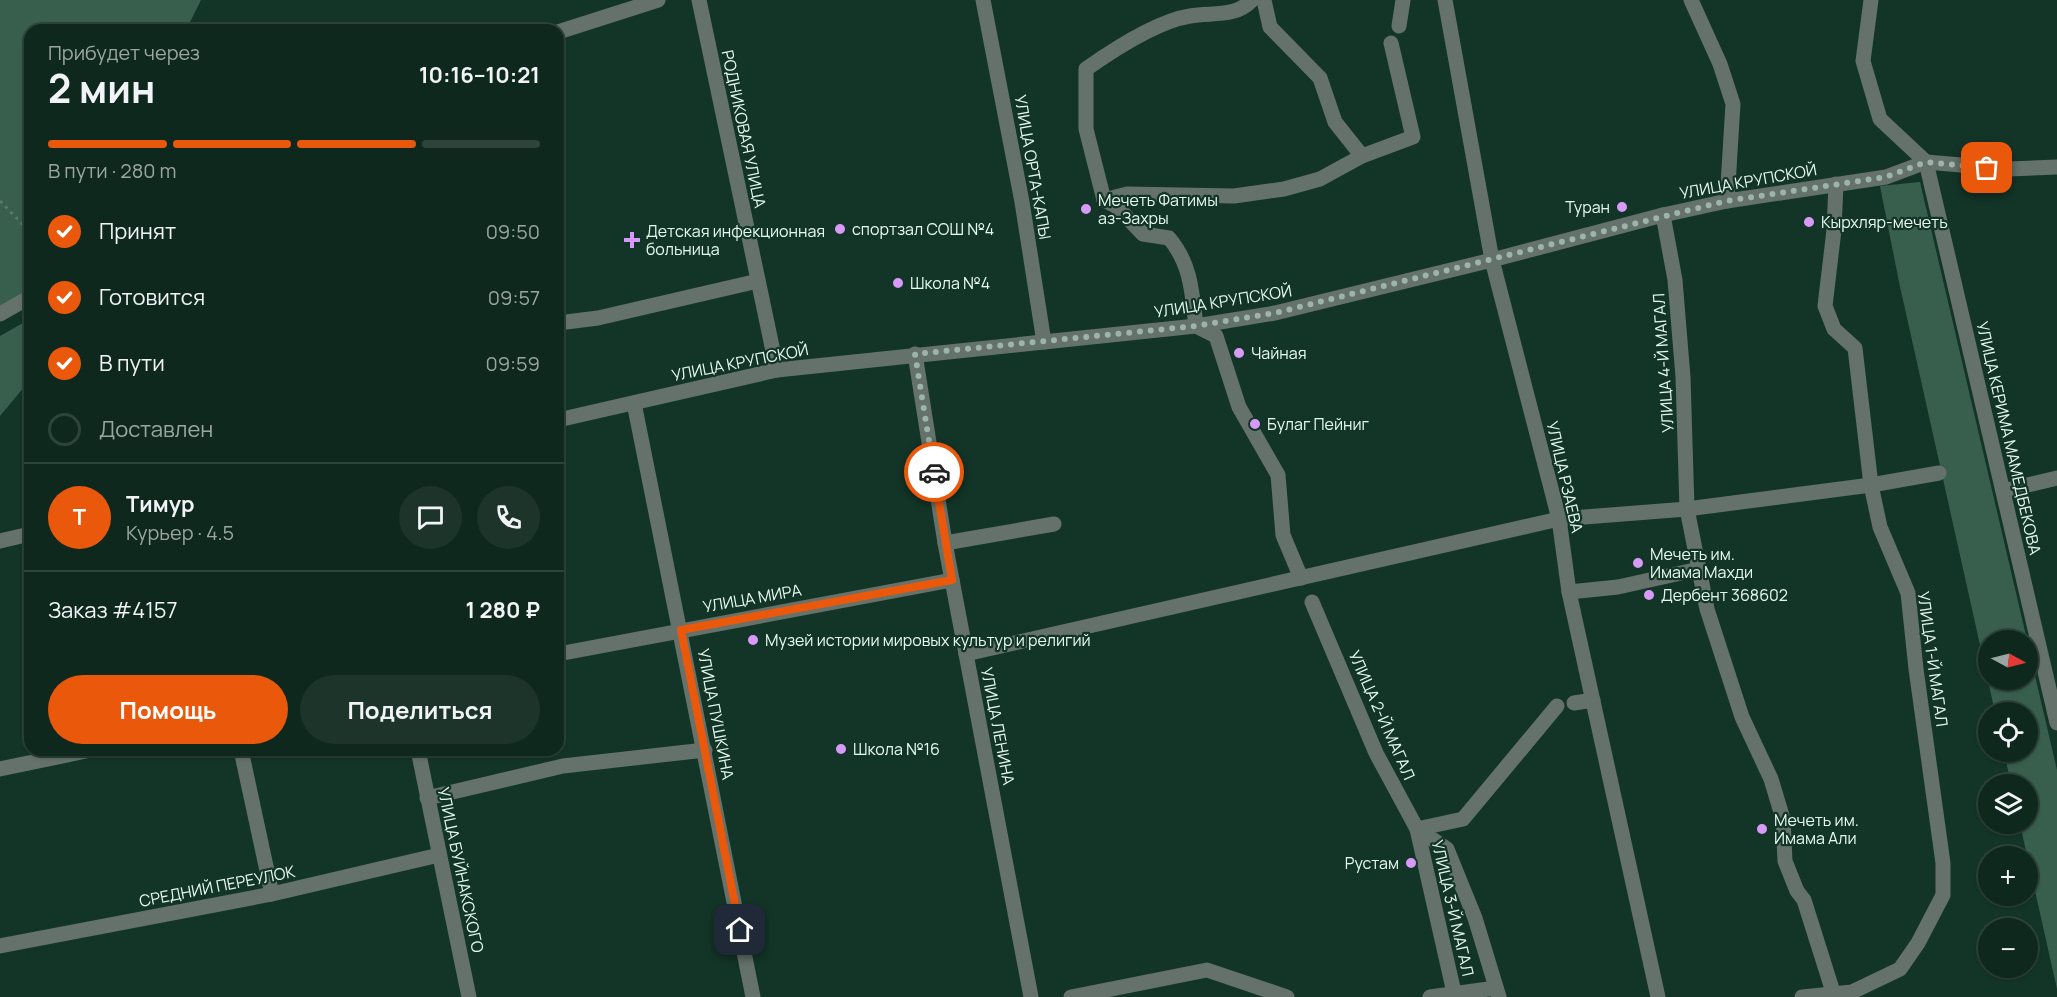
<!DOCTYPE html>
<html lang="ru">
<meta charset="utf-8">
<style>
body{margin:0;font-family:Manrope,sans-serif;background:#1c342a;color:#f1f3f6;height:100vh;display:flex;flex-direction:column;font-size:22px;white-space:nowrap}
*{box-sizing:border-box;margin:0}
p{font-size:20px;color:#9ba6a4}
.icon{flex:none;width:33px;height:33px;fill:none;stroke:currentColor;stroke-width:2;stroke-linecap:round;stroke-linejoin:round}
.map{position:relative;flex:1;overflow:hidden}
.sheet{position:absolute;left:24px;top:24px;width:540px;height:732px;display:flex;flex-direction:column;background:#0e281d;border-radius:18px;box-shadow:0 2px 4px #0004,0 0 0 2px #2e443b}
.sheet>*{flex:none}
.needle{width:39px;rotate:97deg}
.controls{position:absolute;left:1978px;top:630px;display:grid;gap:12px}
.controls a{display:grid;place-items:center;width:60px;height:60px;border-radius:50%;background:#0e281d;box-shadow:0 2px 4px #0004,0 0 0 2px #2e443b;font-size:30px}
.pin{position:absolute;display:grid;place-items:center;width:51px;height:51px;color:#fff;margin:-26px;border-radius:12px;box-shadow:0 3px 9px #0006}
.courier{position:absolute;display:grid;place-items:center;width:60px;height:60px;margin:-30px;border:4px solid #ea580c;border-radius:50%;background:#fff;color:#222;box-shadow:0 2px 8px #0007}
.summary em{font-style:normal;font-weight:700}
.summary div{display:flex;flex-direction:column-reverse}
.summary{display:flex;align-items:center;justify-content:space-between;height:102px;padding:0 24px}
h1{font-size:39px;font-weight:700;line-height:45px}
.bar{display:grid;grid-template-columns:repeat(4,1fr);gap:9px 6px;align-content:center;height:72px;padding:0 24px}
.bar i{height:8px;border-radius:4px;background:#2e443b}
.bar .on{background:#ea580c}
.bar p{grid-column:span 4}
.line{display:flex;align-items:center;gap:15px;padding:0 24px;border-top:2px solid #2e443b}
.line div{flex:1}
.round{display:grid;place-items:center;flex:none;width:63px;height:63px;border-radius:32px;background:#1c342a}
ol{padding:0 24px;list-style:none}
li{display:flex;align-items:center;gap:18px;height:66px}
li p{margin-inline-start:auto}
li .icon{padding:6px;border-radius:50%;background:#ea580c;color:#fff;stroke-width:4}
li:last-child{color:#9ba6a4}
li i{width:33px;height:33px;border:3px solid #2e443b;border-radius:50%}
.button{display:flex;gap:12px;margin-top:auto;padding:12px 24px}
.button a{flex:1;height:69px;border-radius:36px;background:#ea580c;color:#fff;font-size:24px;font-weight:700;line-height:69px;text-align:center}
.button a+a{background:#1c342a;color:#f1f3f6}
.map>svg:first-child{display:block}
.green{fill:#385f4d}
.lines{fill:none;stroke-linecap:round;stroke-linejoin:round}
.path{stroke:#5a776b;stroke-width:3;stroke-dasharray:3 4.5;stroke-linecap:butt}
.minor{stroke:#64726b;stroke-width:15}
.done{stroke:#9cb4aa;stroke-width:6;stroke-dasharray:0 10.8}
.route{stroke:#ea580c;stroke-width:8}
.poi-dot{fill:#d89af8;stroke:#133527;stroke-width:2}
.labels{text-anchor:middle;stroke-width:4.5;stroke-linejoin:round;paint-order:stroke}
.street-label{font-size:16px;fill:#e6f9f0;stroke:#133527}
.poi-label{font-size:16px;fill:#e6f9f0;stroke:#133527;text-anchor:start}
</style>
<div class="map">
<svg width="2057" height="997" viewBox="0 0 2057 997">
<rect width="100%" height="100%" fill="#133527"/>
<!-- green -->
<g class="green">
<path d="M0,0h201l-15,30h-156v202l-8,16 8,14v33l-30,16z"/>
<path d="M1920,182l107,458h-38v40h39v-34l29,124v219l-37,-165h8v-40h-17l-7,-32h24v-40h-33l-96,-430 -19,-96z"/>
<path d="M30,319v61l-30,36v-80z"/>
</g>
<g class="lines">
<!-- path -->
<path class="path" d="M0,201l30,31"/>
<!-- minor -->
<g class="minor">
<path d="M699,0l78,370"/>
<path d="M983,0l39,202 22,140"/>
<path d="M1252,0c-17,18 -40,12 -62,16 -32,5 -77,34 -104,53v60l18,71 12,6 27,28 26,4c22,26 23,54 27,88l20,10 23,71 39,68 5,60 18,43"/>
<path d="M1264,0l6,27 50,51 15,44 27,34"/>
<path d="M1445,0l47,260 67,259 10,73 89,405"/>
<path d="M1691,0l29,64 13,40 -6,97"/>
<path d="M1871,0l-8,61 17,58 46,43 131,561"/>
<path d="M1399,26l4,-26"/>
<path d="M558,32l100,-32"/>
<path d="M1104,200l23,-6 107,2 50,-7 36,-10 42,-23 51,-19 -22,-94"/>
<path d="M1663,215l12,65 8,97 4,132 20,100 35,108 29,62 12,40 2,42 12,30 7,9 29,92"/>
<path d="M0,314l30,-17"/>
<path d="M558,323l40,-5 160,-37"/>
<path d="M915,354l30,189 86,454"/>
<path d="M634,403l119,594"/>
<path d="M558,420l219,-50 419,-44 79,-13 217,-53 171,-45 64,-14 159,-24 40,-15 82,7 49,-2"/>
<path d="M2003,491l54,-13"/>
<path d="M0,541l30,-7"/>
<path d="M945,543l109,-19"/>
<path d="M1569,592l49,-5 81,-18"/>
<path d="M1312,602l64,151 41,76 30,20 28,69 24,79"/>
<path d="M558,654l394,-74"/>
<path d="M966,654l593,-135 128,-10 184,-24 68,-12"/>
<path d="M1574,703l19,-3"/>
<path d="M241,750l31,144"/>
<path d="M418,750l51,247"/>
<path d="M0,769l91,-19"/>
<path d="M427,798l136,-32 142,-16"/>
<path d="M1417,829l46,-10 94,-113"/>
<path d="M1417,829l38,168"/>
<path d="M0,946l272,-52 167,-39"/>
<path d="M1071,997l136,-27 80,27"/>
<path d="M1430,997l66,-9"/>
<path d="M1802,997l50,-5 48,-23 18,-26 25,-48v-32l-27,-194 -8,-76 -28,-66 -9,-42 -16,-137 -21,-19 -9,-23 9,-76 2,-46"/>
</g>
</g>
<g class="lines">
<!-- done -->
<path class="done" d="M934,472l-19,-118 281,-28 79,-13 451,-112 160,-24 40,-15 61,6"/>
<!-- route -->
<path class="route" d="M740,930l-59,-300 271,-50 -18,-108"/>
</g>
<!-- markers -->
<g class="poi-dot">
<circle cx="1622" cy="207" r="6"/>
<circle cx="1086" cy="209" r="6"/>
<circle cx="1809" cy="222" r="6"/>
<circle cx="840" cy="229" r="6"/>
<path d="M629 231h6v6h6v6h-6v6h-6v-6h-6v-6h6z"/>
<circle cx="898" cy="283" r="6"/>
<circle cx="1239" cy="353" r="6"/>
<circle cx="1255" cy="424" r="6"/>
<circle cx="1638" cy="563" r="6"/>
<circle cx="1649" cy="595" r="6"/>
<circle cx="753" cy="640" r="6"/>
<circle cx="841" cy="749" r="6"/>
<circle cx="1762" cy="829" r="6"/>
<circle cx="1411" cy="863" r="6"/>
</g>
<g class="labels">
<!-- street labels -->
<g class="street-label">
<text transform="translate(744 129) rotate(78)" y="6">РОДНИКОВАЯ УЛИЦА</text>
<text transform="translate(1033 167) rotate(80)" y="6">УЛИЦА ОРТА-КАПЫ</text>
<text transform="translate(1748 181) rotate(-10)" y="6">УЛИЦА КРУПСКОЙ</text>
<text transform="translate(1223 301) rotate(-9)" y="6">УЛИЦА КРУПСКОЙ</text>
<text transform="translate(740 362) rotate(-11)" y="6">УЛИЦА КРУПСКОЙ</text>
<text transform="translate(1663 363) rotate(-94)" y="6">УЛИЦА 4-Й МАГАЛ</text>
<text transform="translate(2009 438) rotate(77)" y="6">УЛИЦА КЕРИМА МАМЕДБЕКОВА</text>
<text transform="translate(1565 477) rotate(77)" y="6">УЛИЦА РЗАЕВА</text>
<text transform="translate(752 598) rotate(-10)" y="6">УЛИЦА МИРА</text>
<text transform="translate(1933 659) rotate(82)" y="6">УЛИЦА 1-Й МАГАЛ</text>
<text transform="translate(716 714) rotate(79)" y="6">УЛИЦА ПУШКИНА</text>
<text transform="translate(1382 715) rotate(66)" y="6">УЛИЦА 2-Й МАГАЛ</text>
<text transform="translate(998 726) rotate(79)" y="6">УЛИЦА ЛЕНИНА</text>
<text transform="translate(461 870) rotate(78)" y="6">УЛИЦА БУЙНАКСКОГО</text>
<text transform="translate(217 886) rotate(-11)" y="6">СРЕДНИЙ ПЕРЕУЛОК</text>
<text transform="translate(1453 908) rotate(77)" y="6">УЛИЦА 3-Й МАГАЛ</text>
</g>
<!-- poi labels -->
<g class="poi-label">
<text x="1098" y="206">Мечеть Фатимы<tspan x="1098" dy="18">аз-Захры</tspan></text>
<text x="1610" y="213" text-anchor="end">Туран</text>
<text x="1821" y="228">Кырхляр-мечеть</text>
<text x="852" y="235">спортзал СОШ №4</text>
<text x="646" y="237">Детская инфекционная<tspan x="646" dy="18">больница</tspan></text>
<text x="910" y="289">Школа №4</text>
<text x="1251" y="359">Чайная</text>
<text x="1267" y="430">Булаг Пейниг</text>
<text x="1650" y="560">Мечеть им.<tspan x="1650" dy="18">Имама Махди</tspan></text>
<text x="1661" y="601">Дербент 368602</text>
<text x="765" y="646">Музей истории мировых культур и религий</text>
<text x="853" y="755">Школа №16</text>
<text x="1774" y="826">Мечеть им.<tspan x="1774" dy="18">Имама Али</tspan></text>
<text x="1399" y="869" text-anchor="end">Рустам</text>
</g>
</g>
</svg>
<div class="controls">
<a><svg class="needle" viewBox="-14 -14 28 28"><path d="M0-13l5 13h-10z" fill="#e53935"/><path d="M0 13l5-13h-10z" fill="#9ba6a4"/></svg></a>
<a><svg class="icon" aria-label="locate" viewBox="0 0 24 24"><circle cx="12" cy="12" r="6"/><path d="M12 2v4M12 18v4M2 12h4M18 12h4"/></svg></a>
<a><svg class="icon" aria-label="layers" viewBox="0 0 24 24"><path d="M12 4l9 5-9 5-9-5zM3 14l9 5 9-5"/></svg></a>
<a>+</a>
<a>−</a>
</div>
<div class="pin" style="left:1987px;top:168px;background:#ea580c"><svg class="icon" aria-label="bag" viewBox="0 0 24 24"><path d="M5 8h14l-1 12H6zM9 8a3 3 0 0 1 6 0"/></svg></div>
<div class="pin" style="left:740px;top:930px;background:#1f2937"><svg class="icon" aria-label="home" viewBox="0 0 24 24"><path d="M3 11l9-7 9 7M6 9v11h12V9"/></svg></div>
<div class="courier" style="left:934px;top:472px"><svg class="icon" aria-label="car" viewBox="0 0 24 24"><path d="M5 17H2v-5l4-1 3-4h7l3 4 3 1v5h-3M9 17h6M6 11h13"/><circle cx="7" cy="17" r="2"/><circle cx="17" cy="17" r="2"/></svg></div>
<section class="sheet">
<div class="summary"><div><h1>2 мин</h1><p>Прибудет через</p></div><em>10:16–10:21</em></div>
<div class="bar"><i class="on"></i><i class="on"></i><i class="on"></i><i></i><p>В пути · 280 m</p></div>
<ol>
<li><svg class="icon" aria-label="check" viewBox="0 0 24 24"><path d="M5 12l5 5 9-10"/></svg>Принят<p>09:50</p></li>
<li><svg class="icon" aria-label="check" viewBox="0 0 24 24"><path d="M5 12l5 5 9-10"/></svg>Готовится<p>09:57</p></li>
<li><svg class="icon" aria-label="check" viewBox="0 0 24 24"><path d="M5 12l5 5 9-10"/></svg>В пути<p>09:59</p></li>
<li><i></i>Доставлен</li>
</ol>
<div class="line" style="height:108px"><b class="round" style="background:#ea580c;color:#fff">Т</b><div><b>Тимур</b><p>Курьер · 4.5</p></div><a class="round"><svg class="icon" aria-label="chat" viewBox="0 0 24 24"><path d="M4 5h16v11H9l-5 4z"/></svg></a><a class="round"><svg class="icon" aria-label="phone" viewBox="0 0 24 24"><path d="M5 4h4l2 5-3 2q2 4 5 5l2-3 5 2v4C11 20 4 13 5 4z"/></svg></a></div>
<div class="line" style="height:78px"><div>Заказ #4157</div><b>1 280 ₽</b></div>
<div class="button"><a>Помощь</a><a>Поделиться</a></div>
</section>
</div>
